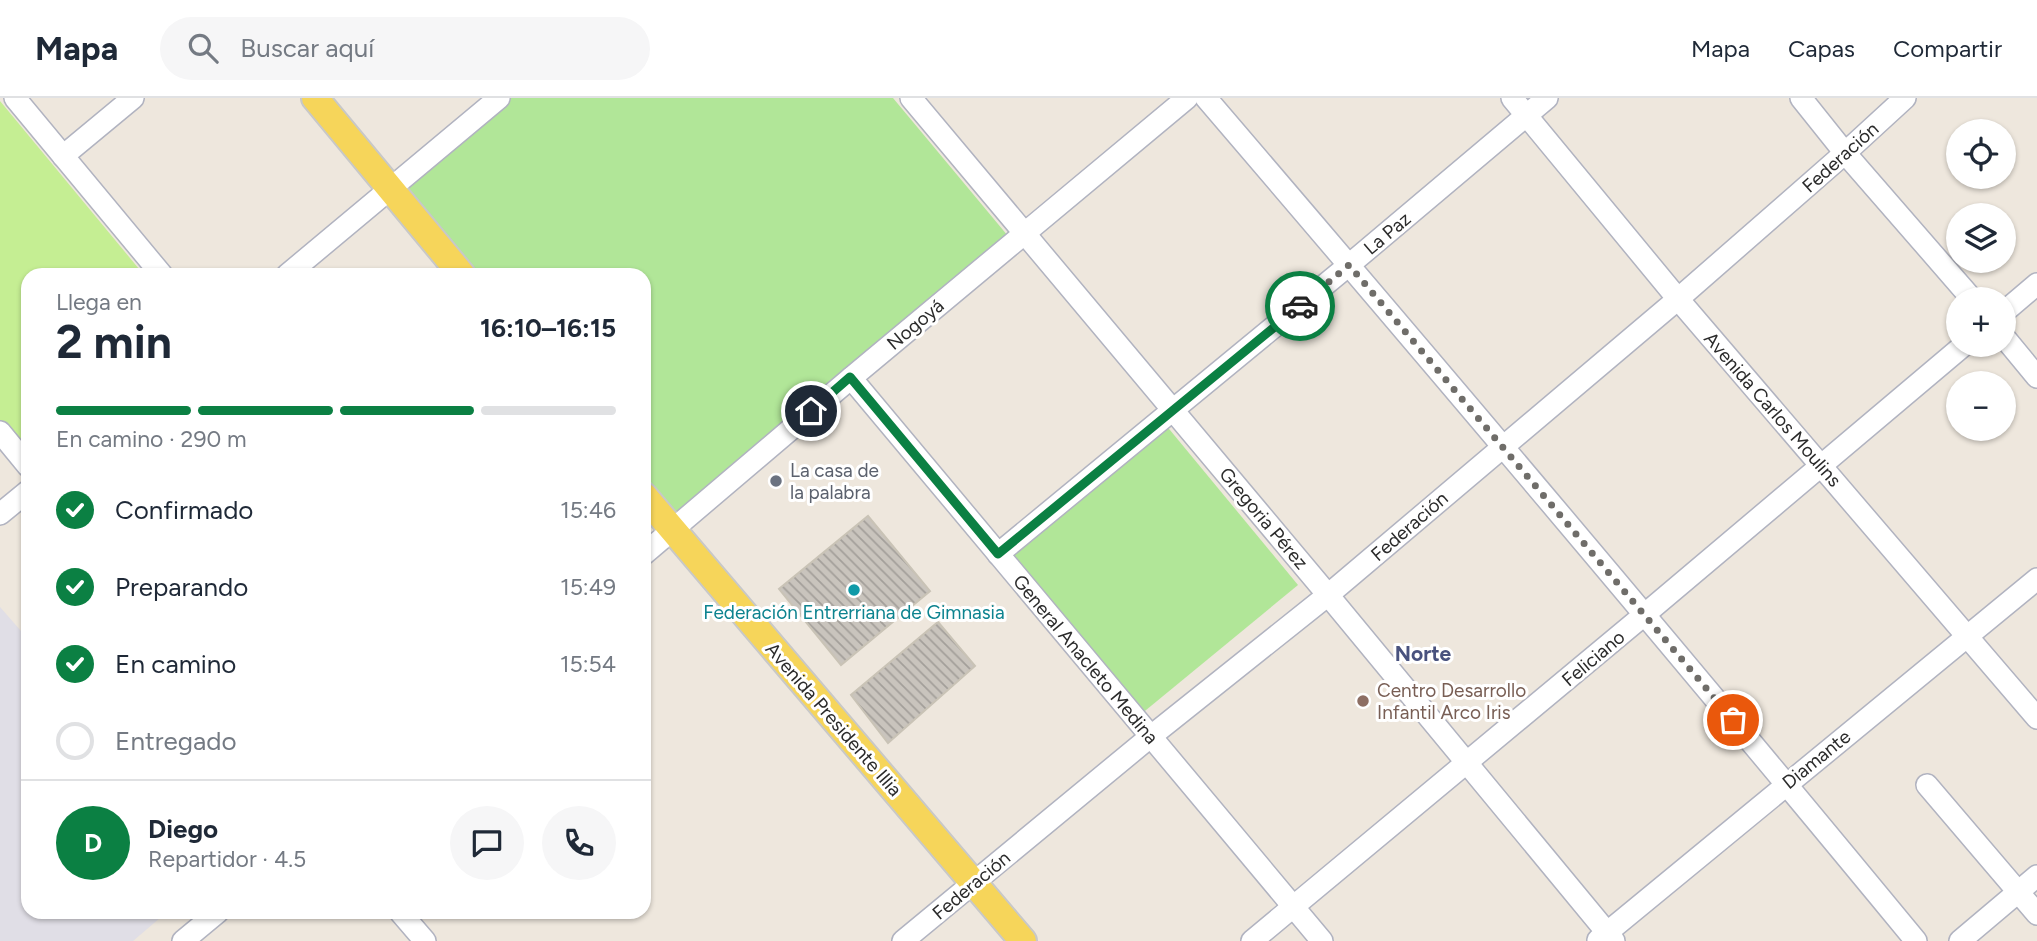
<!DOCTYPE html>
<html lang="es">
<meta charset="utf-8">
<style>
body{margin:0;font-family:Figtree,sans-serif;background:#f6f6f7;color:#1f2937;height:100vh;display:flex;flex-direction:column;font-size:26px;white-space:nowrap}
*{box-sizing:border-box;margin:0}
p{font-size:23px;color:#747a83}
.icon{flex:none;width:38px;height:38px;fill:none;stroke:currentColor;stroke-width:2;stroke-linecap:round;stroke-linejoin:round}
.map{position:relative;flex:1;overflow:hidden}
.drawer{position:absolute;left:21px;top:170px;width:630px;height:651px;display:flex;flex-direction:column;background:#fff;border-radius:21px;box-shadow:0 2px 5px #0004}
.drawer>*{flex:none}
.fabs{position:absolute;left:1946px;top:21px;display:grid;gap:14px}
.fabs a{display:grid;place-items:center;width:70px;height:70px;border-radius:50%;background:#fff;box-shadow:0 2px 5px #0004;font-size:35px}
.pin{position:absolute;display:grid;place-items:center;width:60px;height:60px;color:#fff;margin:-30px;border:4px solid #fff;border-radius:50%;box-shadow:0 2px 7px #0007}
.courier{position:absolute;display:grid;place-items:center;width:70px;height:70px;margin:-35px;border:5px solid #0b8043;border-radius:50%;background:#fff;color:#222;box-shadow:0 2px 9px #0007}
.headline em{font-style:normal;font-weight:700}
.headline div{display:flex;flex-direction:column-reverse}
.headline{display:flex;align-items:center;justify-content:space-between;height:119px;padding:0 35px}
h1{font-size:46px;font-weight:700;line-height:52px}
.bar{display:grid;grid-template-columns:repeat(4,1fr);gap:10px 7px;align-content:center;height:84px;padding:0 35px}
.bar i{height:9px;border-radius:5px;background:#e0e1e3}
.bar .active{background:#0b8043}
.bar p{grid-column:span 4}
.line{display:flex;align-items:center;gap:18px;padding:0 35px;border-top:2px solid #e0e1e3}
.line div{flex:1}
.round{display:grid;place-items:center;flex:none;width:74px;height:74px;border-radius:37px;background:#f6f6f7}
ol{padding:0 35px;list-style:none}
li{display:flex;align-items:center;gap:21px;height:77px}
li p{margin-inline-start:auto}
li .icon{padding:7px;border-radius:50%;background:#0b8043;color:#fff;stroke-width:4}
li:last-child{color:#747a83}
li i{width:38px;height:38px;border:4px solid #e0e1e3;border-radius:50%}
header{display:flex;align-items:center;gap:42px;box-sizing:border-box;height:98px;padding:0 35px;background:#fff;border-bottom:2px solid #e0e1e3}
header strong{font-size:33px}
nav{display:flex;gap:38px;margin-inline-start:auto;font-size:24px}
.search{width:490px;height:63px;background:#f6f6f7;display:flex;align-items:center;gap:18px;box-sizing:border-box;padding:0 24px;border-radius:38px;color:#747a83;font-size:26px}
.map>svg:first-child{display:block}
.industrial{fill:#e0dee6}
.grass{fill:#b1e698}
.pitch{fill:#c5ee93}
.building{fill:url(#building-back-hatch);stroke:#c9c3b6;stroke-width:2}
.lines{fill:none;stroke-linecap:round;stroke-linejoin:round}
.minor-casing{stroke:#b1b3c0;stroke-width:24}
.major-casing{stroke:#c8c8c8;stroke-width:30}
.minor{stroke:#fff;stroke-width:21}
.major{stroke:#f6d55a;stroke-width:26}
.done{stroke:#6f6d69;stroke-width:7;stroke-dasharray:0 12.6}
.route{stroke:#0b8043;stroke-width:9}
.worship-dot{fill:#6b7280;stroke:#fff;stroke-width:2.5}
.culture-dot{fill:#0f9aa8;stroke:#fff;stroke-width:2.5}
.education-dot{fill:#8d6e63;stroke:#fff;stroke-width:2.5}
.labels{text-anchor:middle;stroke-width:6;stroke-linejoin:round;paint-order:stroke}
.street-label{font-size:19px;fill:#2b2b2b;stroke:#fff}
.worship-label{font-size:19px;fill:#5b616d;stroke:#fff;text-anchor:start}
.culture-label{font-size:19px;fill:#0d838f;stroke:#fff}
.education-label{font-size:19px;fill:#785e54;stroke:#fff;text-anchor:start}
.neighbourhood-label{font-size:21px;font-weight:bold;fill:#49527e;stroke:#fff}
</style>
<header>
<strong>Mapa</strong>
<div class="search"><svg class="icon" aria-label="search" viewBox="0 0 24 24"><circle cx="10" cy="10" r="6"/><path d="M15 15l6 6"/></svg>Buscar aquí</div>
<nav><a>Mapa</a><a>Capas</a><a>Compartir</a></nav>
</header>
<div class="map">
<svg width="2037" height="843" viewBox="0 0 2037 843">
<defs>
<pattern id="building-back-hatch" width="6" height="6" patternUnits="userSpaceOnUse" patternTransform="scale(1.75)"><rect width="6" height="6" fill="#c9c4bd"/><path d="M-1 5l2 2M0 0l6 6M5-1l2 2" fill="none" stroke="#a39f9a"/></pattern>
</defs>
<rect width="100%" height="100%" fill="#eee7dd"/>
<!-- industrial -->
<path class="industrial" d="M0,509l28,32v273h139l-34,29h-133z"/>
<!-- grass -->
<g class="grass">
<path d="M493,0h400l115,138 -332,276 -32,-38v-199h-167l-80,-97z"/>
<path d="M1165,326l133,161 -158,130 -133,-161z"/>
</g>
<!-- pitch -->
<path class="pitch" d="M0,3l144,174h-116v179l-28,-32z"/>
<!-- building -->
<g class="building">
<path d="M868,418l62,75 -89,74 -62,-76z"/>
<path d="M938,524l37,44 -87,77 -37,-48z"/>
</g>
<g class="lines">
<defs>
<g id="minor">
<path d="M15,0l147,177"/>
<path d="M911,0l417,497 286,346"/>
<path d="M1206,0c239,279 476,559 710,843"/>
<path d="M1512,0l166,201 359,419"/>
<path d="M1801,0l44,55 127,146"/>
<path d="M63,58l70,-58"/>
<path d="M287,177l212,-177"/>
<path d="M2004,214l33,-28"/>
<path d="M2004,239l33,40"/>
<path d="M851,280l471,563"/>
<path d="M0,334l28,34"/>
<path d="M0,416l28,-23"/>
<path d="M644,456l207,-176 336,-280"/>
<path d="M998,456l351,-289 198,-167"/>
<path d="M1927,687l110,129"/>
<path d="M400,814l25,29"/>
<path d="M1598,842l439,-361"/>
<path d="M183,843l35,-29"/>
<path d="M903,843l247,-204 178,-142 350,-296 167,-146 60,-55"/>
<path d="M1252,843l392,-326 320,-270"/>
<path d="M1960,843l77,-65"/>
</g>
<g id="major">
<path d="M315,0l147,177"/>
<path d="M644,398l379,445"/>
</g>
</defs>
<!-- minor casing -->
<use href="#minor" class="minor-casing"/>
<!-- major casing -->
<use href="#major" class="major-casing"/>
<!-- minor -->
<use href="#minor" class="minor"/>
<!-- major -->
<use href="#major" class="major"/>
</g>
<g class="lines">
<!-- done -->
<path class="done" d="M1300,208l49,-41 384,455"/>
<!-- route -->
<path class="route" d="M811,313l39,-34 148,177 302,-248"/>
</g>
<!-- markers -->
<circle class="worship-dot" cx="776" cy="383" r="7"/>
<circle class="culture-dot" cx="854" cy="492" r="7"/>
<circle class="education-dot" cx="1363" cy="603" r="7"/>
<g class="labels">
<!-- street labels -->
<g class="street-label">
<text transform="translate(1840 59) rotate(-42)" y="7">Federación</text>
<text transform="translate(1387 135) rotate(-40)" y="7">La Paz</text>
<text transform="translate(915 226) rotate(-40)" y="7">Nogoyá</text>
<text transform="translate(1773 311) rotate(49)" y="7">Avenida Carlos Moulins</text>
<text transform="translate(1264 420) rotate(50)" y="7">Gregoria Pérez</text>
<text transform="translate(1409 428) rotate(-41)" y="7">Federación</text>
<text transform="translate(1593 560) rotate(-40)" y="7">Feliciano</text>
<text transform="translate(1086 561) rotate(50)" y="7">General Anacleto Medina</text>
<text transform="translate(834 621) rotate(49)" y="7">Avenida Presidente Illia</text>
<text transform="translate(1816 661) rotate(-39)" y="7">Diamante</text>
<text transform="translate(971 787) rotate(-40)" y="7">Federación</text>
</g>
<!-- worship labels -->
<g class="worship-label">
<text x="790" y="379">La casa de<tspan x="790" dy="22">la palabra</tspan></text>
</g>
<!-- culture labels -->
<g class="culture-label">
<text x="854" y="521">Federación Entrerriana de Gimnasia</text>
</g>
<!-- education labels -->
<g class="education-label">
<text x="1377" y="599">Centro Desarrollo<tspan x="1377" dy="22">Infantil Arco Iris</tspan></text>
</g>
<!-- neighbourhood labels -->
<g class="neighbourhood-label">
<text x="1423" y="563">Norte</text>
</g>
</g>
</svg>
<div class="fabs">
<a><svg class="icon" aria-label="locate" viewBox="0 0 24 24"><circle cx="12" cy="12" r="6"/><path d="M12 2v4M12 18v4M2 12h4M18 12h4"/></svg></a>
<a><svg class="icon" aria-label="layers" viewBox="0 0 24 24"><path d="M12 4l9 5-9 5-9-5zM3 14l9 5 9-5"/></svg></a>
<a>+</a>
<a>−</a>
</div>
<div class="pin" style="left:1733px;top:622px;background:#ea580c"><svg class="icon" aria-label="bag" viewBox="0 0 24 24"><path d="M5 8h14l-1 12H6zM9 8a3 3 0 0 1 6 0"/></svg></div>
<div class="pin" style="left:811px;top:313px;background:#1f2937"><svg class="icon" aria-label="home" viewBox="0 0 24 24"><path d="M3 11l9-7 9 7M6 9v11h12V9"/></svg></div>
<div class="courier" style="left:1300px;top:208px"><svg class="icon" aria-label="car" viewBox="0 0 24 24"><path d="M5 17H2v-5l4-1 3-4h7l3 4 3 1v5h-3M9 17h6M6 11h13"/><circle cx="7" cy="17" r="2"/><circle cx="17" cy="17" r="2"/></svg></div>
<section class="drawer">
<div class="headline"><div><h1>2 min</h1><p>Llega en</p></div><em>16:10–16:15</em></div>
<div class="bar"><i class="active"></i><i class="active"></i><i class="active"></i><i></i><p>En camino · 290 m</p></div>
<ol>
<li><svg class="icon" aria-label="check" viewBox="0 0 24 24"><path d="M5 12l5 5 9-10"/></svg>Confirmado<p>15:46</p></li>
<li><svg class="icon" aria-label="check" viewBox="0 0 24 24"><path d="M5 12l5 5 9-10"/></svg>Preparando<p>15:49</p></li>
<li><svg class="icon" aria-label="check" viewBox="0 0 24 24"><path d="M5 12l5 5 9-10"/></svg>En camino<p>15:54</p></li>
<li><i></i>Entregado</li>
</ol>
<div class="line" style="height:126px"><b class="round" style="background:#0b8043;color:#fff">D</b><div><b>Diego</b><p>Repartidor · 4.5</p></div><a class="round"><svg class="icon" aria-label="chat" viewBox="0 0 24 24"><path d="M4 5h16v11H9l-5 4z"/></svg></a><a class="round"><svg class="icon" aria-label="phone" viewBox="0 0 24 24"><path d="M5 4h4l2 5-3 2q2 4 5 5l2-3 5 2v4C11 20 4 13 5 4z"/></svg></a></div>
</section>
</div>
